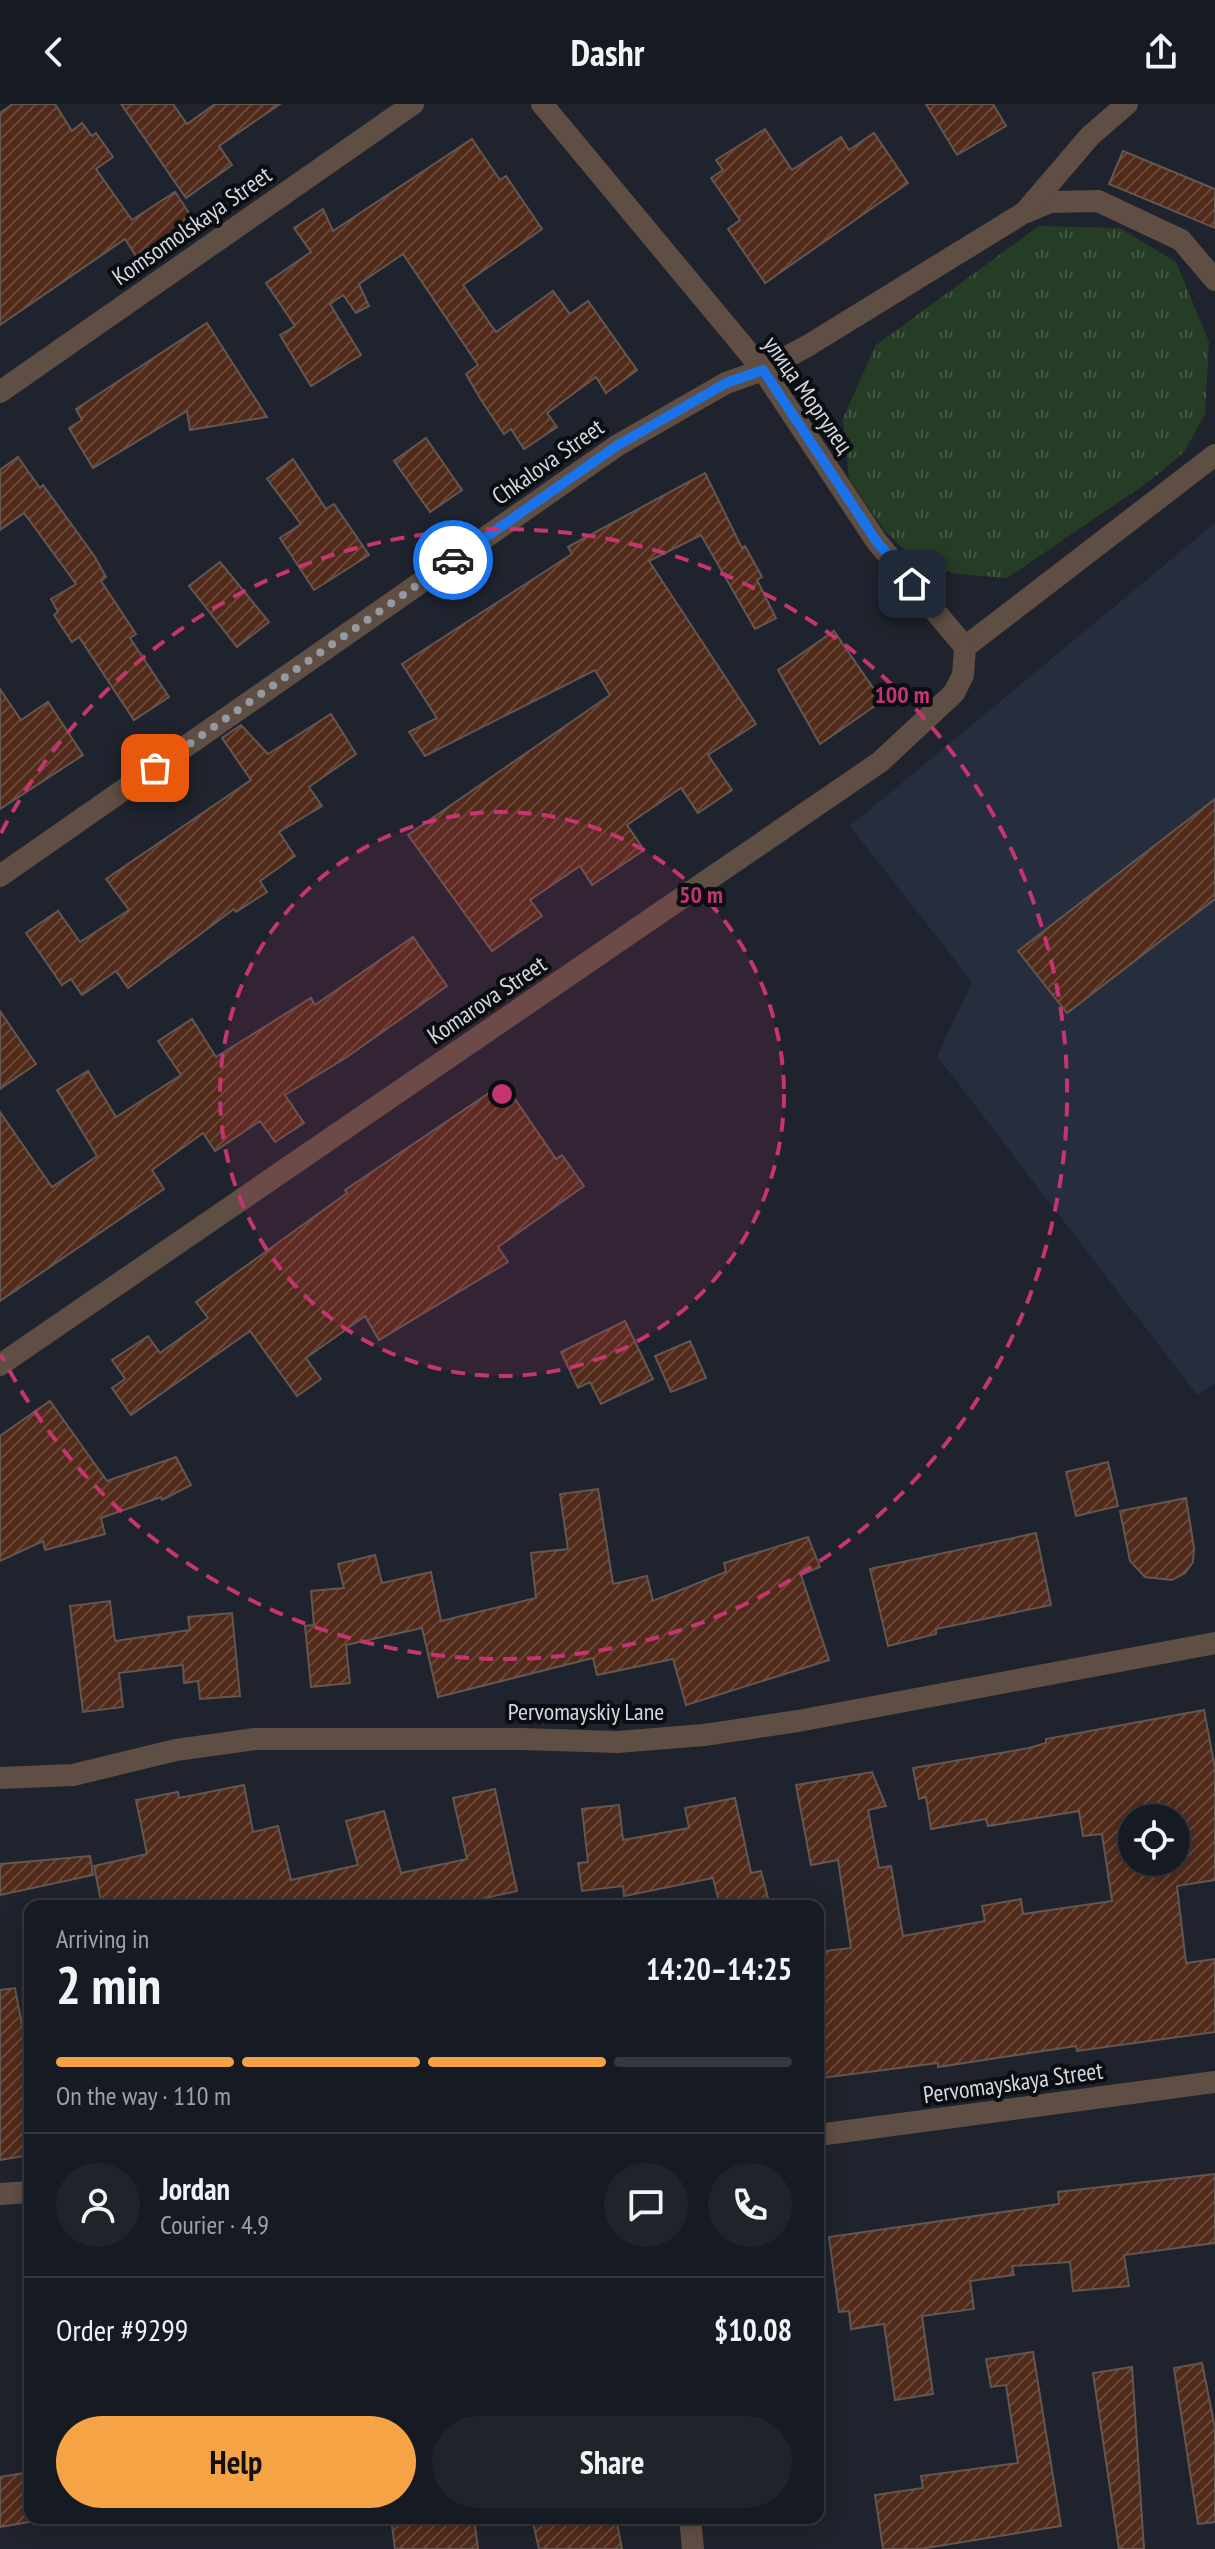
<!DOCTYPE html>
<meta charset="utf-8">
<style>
body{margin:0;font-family:"PT Sans Narrow",sans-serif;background:#1f232a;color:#f1f3f6;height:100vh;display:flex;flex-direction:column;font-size:30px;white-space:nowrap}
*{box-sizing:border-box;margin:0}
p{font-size:26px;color:#9ea1a5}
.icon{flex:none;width:44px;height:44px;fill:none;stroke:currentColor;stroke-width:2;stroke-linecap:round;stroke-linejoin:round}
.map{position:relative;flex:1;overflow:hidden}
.panel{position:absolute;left:24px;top:1796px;width:800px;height:624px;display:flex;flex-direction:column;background:#161a22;border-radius:16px;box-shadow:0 4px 20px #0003,0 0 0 2px #353840}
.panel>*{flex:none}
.fabs{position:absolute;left:1118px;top:1700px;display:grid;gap:16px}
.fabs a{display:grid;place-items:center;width:72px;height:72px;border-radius:50%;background:#161a22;box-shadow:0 4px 20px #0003,0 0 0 2px #353840;font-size:40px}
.pin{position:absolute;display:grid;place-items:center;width:68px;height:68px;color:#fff;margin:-34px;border-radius:16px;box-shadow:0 4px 12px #0006}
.courier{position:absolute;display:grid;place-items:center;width:80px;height:80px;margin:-40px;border:6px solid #1a73e8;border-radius:50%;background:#fff;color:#222;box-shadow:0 2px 10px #0007}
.overview em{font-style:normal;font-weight:600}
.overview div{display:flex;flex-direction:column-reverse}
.overview{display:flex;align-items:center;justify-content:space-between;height:136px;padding:0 32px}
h1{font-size:52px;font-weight:600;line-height:60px}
.bar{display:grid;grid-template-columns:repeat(4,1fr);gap:12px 8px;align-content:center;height:96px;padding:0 32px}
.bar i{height:10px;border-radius:6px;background:#353840}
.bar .on{background:#f5a345}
.bar p{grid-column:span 4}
.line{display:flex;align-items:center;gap:20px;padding:0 32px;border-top:2px solid #353840}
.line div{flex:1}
.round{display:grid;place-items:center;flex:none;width:84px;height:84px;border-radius:42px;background:#1f232a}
.button{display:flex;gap:16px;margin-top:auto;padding:16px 32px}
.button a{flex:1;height:92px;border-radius:48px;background:#f5a345;color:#111;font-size:32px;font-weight:600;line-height:92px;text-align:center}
.button a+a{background:#1f232a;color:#f1f3f6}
header{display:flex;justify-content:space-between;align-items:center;height:104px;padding:0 32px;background:#161a22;font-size:36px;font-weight:600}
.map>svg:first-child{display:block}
.built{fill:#262d3c}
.grass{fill:url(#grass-tufts)}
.building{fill:url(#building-hatch);stroke:#645651;stroke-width:2;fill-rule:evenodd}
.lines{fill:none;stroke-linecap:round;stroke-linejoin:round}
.minor{stroke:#5f4e43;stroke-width:22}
.done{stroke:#9599a1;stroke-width:8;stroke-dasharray:0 14.4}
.route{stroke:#1a73e8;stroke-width:10}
.ring{fill:none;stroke:#c5356f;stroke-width:4;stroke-dasharray:14 10}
.labels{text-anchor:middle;stroke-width:8;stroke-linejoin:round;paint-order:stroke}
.street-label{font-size:24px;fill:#d5d8df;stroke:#0a0d11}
.centre{fill:#c5356f;stroke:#0a0d11;stroke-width:4}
.ring-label{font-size:24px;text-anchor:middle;font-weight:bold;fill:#c5356f;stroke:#0a0d11;stroke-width:8;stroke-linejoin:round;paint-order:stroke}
</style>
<header><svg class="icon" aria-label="back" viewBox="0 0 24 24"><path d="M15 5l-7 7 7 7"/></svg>Dashr<svg class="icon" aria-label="share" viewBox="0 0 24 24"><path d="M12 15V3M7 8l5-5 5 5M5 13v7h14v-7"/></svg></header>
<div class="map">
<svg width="1215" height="2445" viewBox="0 0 1215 2445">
<defs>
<pattern id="grass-tufts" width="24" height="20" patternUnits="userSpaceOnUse" patternTransform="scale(2)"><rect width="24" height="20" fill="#253d25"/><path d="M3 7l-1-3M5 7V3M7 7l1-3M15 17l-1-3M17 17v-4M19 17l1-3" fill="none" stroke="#445844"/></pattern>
<pattern id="building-hatch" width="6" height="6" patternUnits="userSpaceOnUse" patternTransform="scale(2)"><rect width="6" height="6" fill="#512a19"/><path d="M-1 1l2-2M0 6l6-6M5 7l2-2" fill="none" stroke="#69483a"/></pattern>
</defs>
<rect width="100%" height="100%" fill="#1e232d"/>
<!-- built -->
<path class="built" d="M1215,419v860l-18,12 -260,-339 35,-74 -122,-156z"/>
<!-- grass -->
<path class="grass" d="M1039,122l81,2 56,34 33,80 -4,72 -21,38 -33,28 -144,98 -51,-4 -45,-17 -26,-26 -36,-52 -6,-61 33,-73z"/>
<!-- building -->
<g class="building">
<path d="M13,0h42l17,27 10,-8 10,13 4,-3 17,24 -17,12 36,51 43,-28 20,30 -57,37 -13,-20 -125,86v-212z"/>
<path d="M121,0h52l14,20 28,-20h65l-61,42 13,19 -46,33z"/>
<path d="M926,0h67l13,22 -49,29z"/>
<path d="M765,25l27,41 49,-33 8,13 25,-17 34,50 -143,100 -37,-54 12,-9 -29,-42 12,-8 -7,-10z"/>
<path d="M472,35l28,41 6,-4 36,53 -79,56 33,47 57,-41 17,23 18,-13 49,69 -31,23 -10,-16 -49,36 10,14 -33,22 -13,-20 -7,5 -23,-34 -15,-26 12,-9 -75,-111 -44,30 10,22 -13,7 -13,-18 -13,9 31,51 -50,31 -31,-51 15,-9 -29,-43 45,-31 -17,-24 29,-19 10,22z"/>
<path d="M1123,47l92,38v39l-106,-44z"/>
<path d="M207,219l60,94 -77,13 -3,-19 -94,57 -24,-40 13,-8 -6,-11z"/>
<path d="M426,334l36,52 -32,22 -36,-51z"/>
<path d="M18,353l22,31 3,-3 52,72 11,20 -5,4 35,53 -6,4 39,59 -35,23 -55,-83 -7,5 -18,-27 4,-3 -7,-13 25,-15 -52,-71 -24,17v-60z"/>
<path d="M293,355l33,50 8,-5 35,51 -55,35 -34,-52 21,-14 -34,-45z"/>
<path d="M705,369l37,75 3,-2 17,31 -5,3 19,38 -21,11 -54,-94 -52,26 107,163 -48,31 24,35 -34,23 -17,-25 -54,37 17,25 -52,35 -12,-19 -50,34 12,16 -50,35 -84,-116 202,-140 -15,-25 -170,86 -16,-24 28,-14 -35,-54 170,-110 -4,-7z"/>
<path d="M220,458l49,60 -32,25 -48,-61z"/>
<path d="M834,527l48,70 -62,43 -42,-74z"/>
<path d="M0,585l21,31 27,-18 35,53 -83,54z"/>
<path d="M331,610l25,40 -47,33 13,19 -43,26 16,24 -35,25 7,11 -31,20 -2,-3 -106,79 -12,-17 -34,24 -11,-16 -9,6 -36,-52 32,-22 22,31 49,-32 -23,-31 145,-99 -29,-42 19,-13 27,29z"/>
<path d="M1215,695v100l-148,114 -49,-62z"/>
<path d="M413,833l34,49 -100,71 -62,38 19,28 -29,19 -15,-21 -45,30 -12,-18 -51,37 12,19 -164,112v-189l52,75 45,-31 -40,-66 31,-19 28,46 65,-42 -23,-34 34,-22 24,38 95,-59 4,7z"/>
<path d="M0,907l36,53 -36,25z"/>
<path d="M504,979l52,76 6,-4 22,31 -86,61 10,15 -129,78 -14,-24 -59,42 15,21 -24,17 -47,-65 -119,84 -19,-27 13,-9 -13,-19 36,-24 12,17 48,-35 -12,-16 151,-109 -2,-3z"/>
<path d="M625,1217l28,58 -52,25 -11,-22 -12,6 -17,-36z"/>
<path d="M690,1237l16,37 -35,14 -16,-36z"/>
<path d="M50,1297l57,80 69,-24 15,28 -29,15 -1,-3 -60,21 4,16 -60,16 -2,-9 -43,20v-125z"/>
<path d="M1108,1358l10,44 -42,10 -10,-44z"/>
<path d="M598,1385l15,95 34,-8 6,25 73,-29 -2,-9 84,-26 12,30 -19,8 28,85 -143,45 -13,-46 -76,16 -4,-17 -155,39 -16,-69 -76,17 4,38 -39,4 -6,-61 9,-1 -3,-34 33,-3 -6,-24 37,-9 7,28 49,-11 10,49 95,-23 -5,-45 37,-4 -8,-55z"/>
<path d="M1186,1394l8,50 -1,14 -8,11 -13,7 -27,-3 -15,-16 -10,-50z"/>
<path d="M1036,1429l15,72 -115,24v5l-48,12 -18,-77z"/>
<path d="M110,1497l5,40 75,-11 -2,-13 44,-4 8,83 -40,3 -2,-18 -14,2 -1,-18 -64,8 4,34 -40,5 -13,-106z"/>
<path d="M1204,1606l11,58v112l-38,6 9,77 29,-4v73l-138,19 -1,-5 -138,21v-4l-116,15 -4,-29v-97l33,-4 -13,-88 -27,5 -15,-80 76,-13 14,34 -18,4 11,58 12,-2 12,70 82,-15 -3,-15 39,-7 2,15 89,-13 -10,-67 -19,2 -4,-25 -91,15 -2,-7 -55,10 -5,-32 -7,2 -6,-31 116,-20 17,-5v-4zM1132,1714h44v44h-44z"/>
<path d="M244,1681l9,47 25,-6 13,54 67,-15 -12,-44 38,-10 17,62 66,-14 -14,-61 42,-9 22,102 -69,15h-346l-8,-40 53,-12 -11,-54 42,-8 1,6z"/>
<path d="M735,1694l16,75 10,-2 9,35h-50l-7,-28 -89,18 -1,-10 -41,5 -4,-28 10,-1 -6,-53 37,-4 4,35 66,-12 -4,-20z"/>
<path d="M90,1752l3,19 -93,20v-31z"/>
<path d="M15,1884l15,79v88l-30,5v-170z"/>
<path d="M1215,2070v69l-91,12 5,31 -56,5 -3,-29 -58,4 2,9 -44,6 4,28 -52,7 11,78 -38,6 -11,-76 -33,5 -2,-18 -10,1 -10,-75 230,-33 -1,-12z"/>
<path d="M1033,2248l28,174 -141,23h-37l-8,-54 48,-7 -2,-12 97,-13 -12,-78 -15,2 -5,-28z"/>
<path d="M1202,2259l13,65v94l-17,2 -24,-156z"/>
<path d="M1132,2263l12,182h-25l-26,-176z"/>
<path d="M30,2368v50l-30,5v-50z"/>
<path d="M391,2414h83l4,31h-83z"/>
<path d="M532,2414h84l6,31h-83z"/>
</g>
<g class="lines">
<!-- minor -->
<g class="minor">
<path d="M542,0l221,266 114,172 88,105"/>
<path d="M1026,108l24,-10 48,-1 83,39 34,40"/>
<path d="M0,288l413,-288"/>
<path d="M965,543l250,-192"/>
<path d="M0,772l618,-431 108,-62 37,-13 46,-25 216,-133 65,-76 37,-32"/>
<path d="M0,1261l880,-603 74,-69 9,-18 2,-28"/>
<path d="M0,1674l73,-3 103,-25 79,-11h266l96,3 87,-7 94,-14 417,-78"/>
<path d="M818,2031l397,-53"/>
<path d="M0,2090l30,-2"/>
<path d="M690,2414l3,31"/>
</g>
</g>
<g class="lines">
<!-- done -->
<path class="done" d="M155,664l298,-208"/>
<!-- route -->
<path class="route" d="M453,456l165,-115 108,-62 37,-13 114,172 35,42"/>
</g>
<!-- distance rings -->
<circle cx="502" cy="990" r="282" fill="#c5356f" fill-opacity=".12"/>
<g class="ring">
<circle cx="502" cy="990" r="282"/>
<path d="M1 729A565 565 0 1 1 1 1251"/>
</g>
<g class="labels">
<!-- street labels -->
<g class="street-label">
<text transform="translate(192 122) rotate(-35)" y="8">Komsomolskaya Street</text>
<text transform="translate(808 291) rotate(55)" y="8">улица Моргулец</text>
<text transform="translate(548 358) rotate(-35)" y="8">Chkalova Street</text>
<text transform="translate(487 896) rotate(-34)" y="8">Komarova Street</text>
<text x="586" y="1616">Pervomayskiy Lane</text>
<text transform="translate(1013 1979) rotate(-8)" y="8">Pervomayskaya Street</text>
</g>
</g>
<circle cx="502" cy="990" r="12" class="centre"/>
<g class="ring-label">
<text x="902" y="599">100 m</text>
<text x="701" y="799">50 m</text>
</g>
</svg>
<div class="fabs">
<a><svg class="icon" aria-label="locate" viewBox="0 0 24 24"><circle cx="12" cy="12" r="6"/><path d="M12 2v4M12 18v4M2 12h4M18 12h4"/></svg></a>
</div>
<div class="pin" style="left:155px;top:664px;background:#ea580c"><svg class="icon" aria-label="bag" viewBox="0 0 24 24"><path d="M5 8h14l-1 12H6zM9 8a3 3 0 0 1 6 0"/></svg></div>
<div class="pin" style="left:912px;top:480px;background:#1f2937"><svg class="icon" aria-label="home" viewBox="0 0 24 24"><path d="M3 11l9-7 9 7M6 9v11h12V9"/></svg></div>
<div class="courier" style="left:453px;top:456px"><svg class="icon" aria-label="car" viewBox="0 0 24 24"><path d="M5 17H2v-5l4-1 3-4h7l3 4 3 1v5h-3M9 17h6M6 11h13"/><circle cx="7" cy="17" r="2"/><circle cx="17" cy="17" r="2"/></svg></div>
<section class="panel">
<div class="overview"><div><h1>2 min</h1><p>Arriving in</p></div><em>14:20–14:25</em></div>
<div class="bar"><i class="on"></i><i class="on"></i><i class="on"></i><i></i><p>On the way · 110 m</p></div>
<div class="line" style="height:144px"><a class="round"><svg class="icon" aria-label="person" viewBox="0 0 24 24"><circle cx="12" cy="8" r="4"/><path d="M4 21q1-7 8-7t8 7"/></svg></a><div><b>Jordan</b><p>Courier · 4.9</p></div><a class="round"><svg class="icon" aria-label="chat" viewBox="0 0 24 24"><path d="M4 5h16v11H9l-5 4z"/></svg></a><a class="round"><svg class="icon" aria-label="phone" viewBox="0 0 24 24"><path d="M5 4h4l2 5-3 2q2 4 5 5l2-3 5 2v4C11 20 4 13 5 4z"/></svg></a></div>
<div class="line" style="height:104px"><div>Order #9299</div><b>$10.08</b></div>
<div class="button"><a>Help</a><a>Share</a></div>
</section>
</div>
